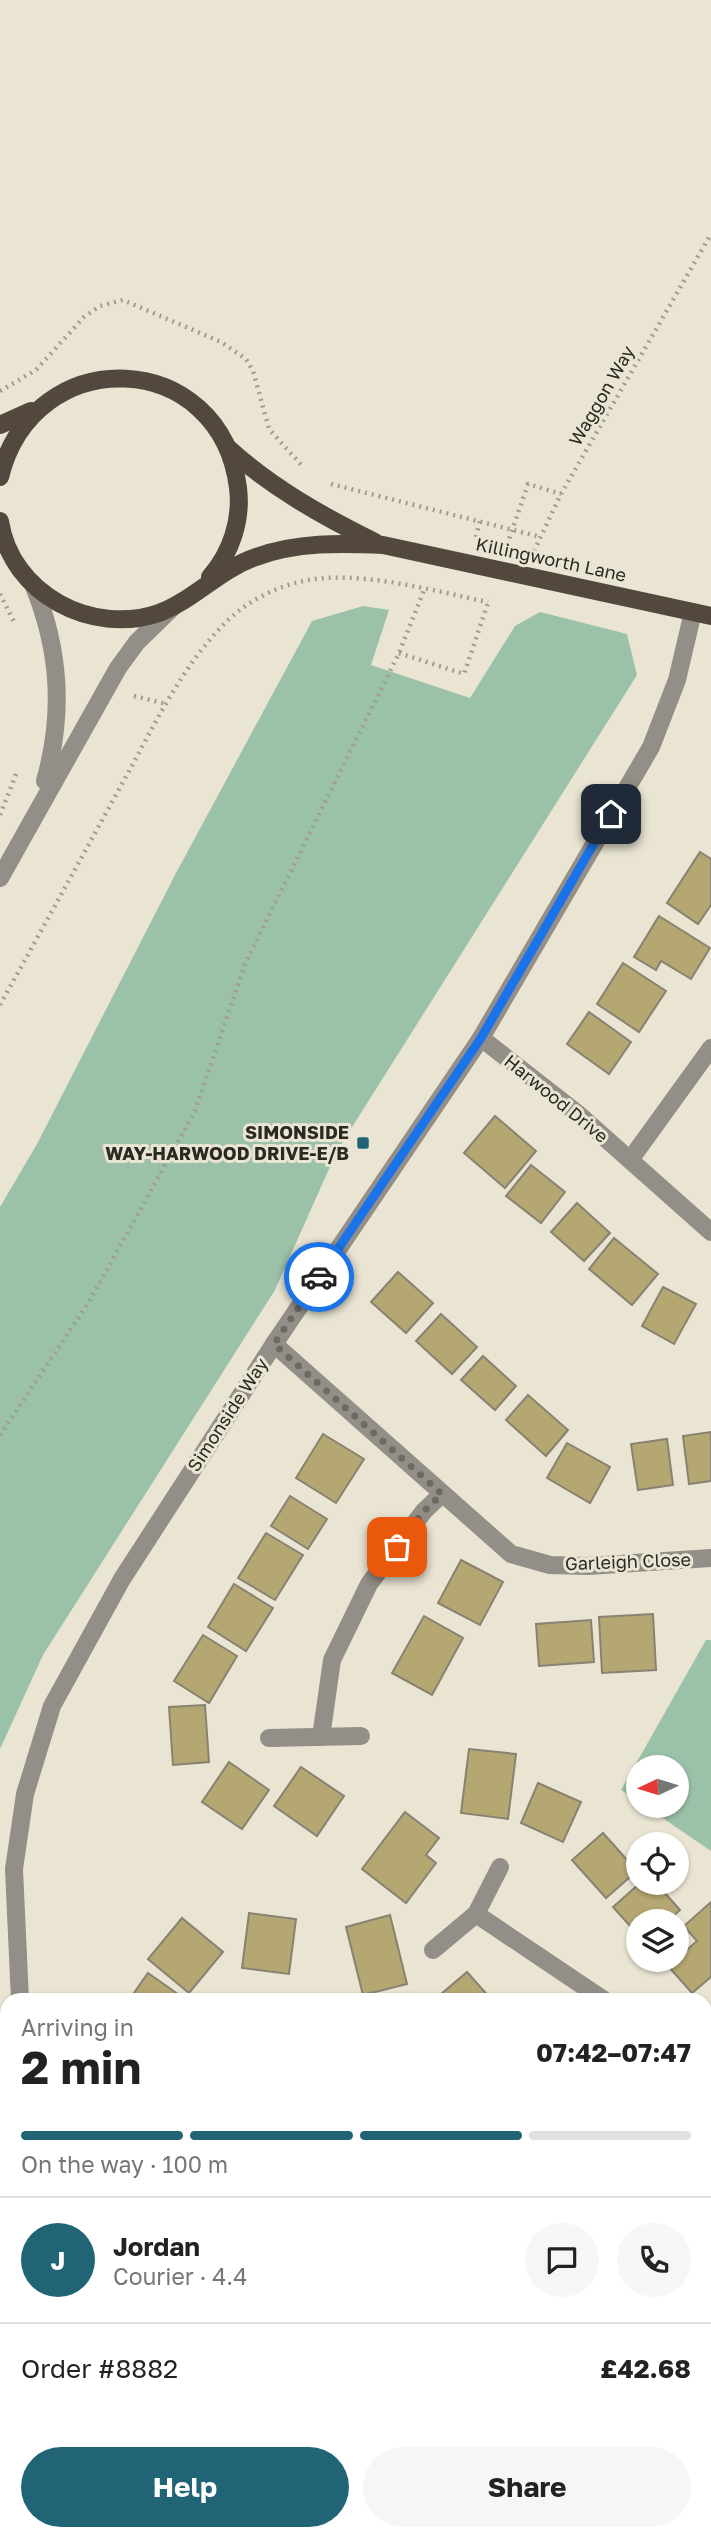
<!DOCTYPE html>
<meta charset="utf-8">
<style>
body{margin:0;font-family:"Golos Text",sans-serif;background:#f6f6f6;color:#222;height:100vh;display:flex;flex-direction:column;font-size:26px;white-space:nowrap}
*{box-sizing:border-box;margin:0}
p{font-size:23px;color:#767676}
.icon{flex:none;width:38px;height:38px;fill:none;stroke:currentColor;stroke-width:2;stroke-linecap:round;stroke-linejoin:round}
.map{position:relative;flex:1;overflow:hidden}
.drawer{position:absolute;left:0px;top:1993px;width:712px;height:548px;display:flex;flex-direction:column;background:#fff;border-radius:21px 21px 0 0;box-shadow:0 2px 5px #0004}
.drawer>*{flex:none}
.needle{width:46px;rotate:266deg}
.tools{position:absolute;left:626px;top:1755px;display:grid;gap:14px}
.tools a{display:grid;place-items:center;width:63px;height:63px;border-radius:50%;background:#fff;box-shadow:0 2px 5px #0004;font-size:35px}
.pin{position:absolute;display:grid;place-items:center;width:60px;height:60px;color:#fff;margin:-30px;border-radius:14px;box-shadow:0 4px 10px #0006}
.courier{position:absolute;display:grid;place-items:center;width:70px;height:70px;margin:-35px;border:5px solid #1a73e8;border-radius:50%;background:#fff;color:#222;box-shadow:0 2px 9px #0007}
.headline em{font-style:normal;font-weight:700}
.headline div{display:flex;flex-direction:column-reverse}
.headline{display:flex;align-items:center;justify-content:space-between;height:119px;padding:0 21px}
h1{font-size:46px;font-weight:700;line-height:52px}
.bar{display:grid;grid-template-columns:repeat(4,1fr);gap:10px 7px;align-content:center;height:84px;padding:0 21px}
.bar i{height:9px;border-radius:5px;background:#e0e0e0}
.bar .current{background:#206476}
.bar p{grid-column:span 4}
.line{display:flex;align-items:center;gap:18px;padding:0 21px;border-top:2px solid #e0e0e0}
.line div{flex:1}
.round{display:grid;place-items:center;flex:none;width:74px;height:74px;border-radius:37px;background:#f6f6f6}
.action{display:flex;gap:14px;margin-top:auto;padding:14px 21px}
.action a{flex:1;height:80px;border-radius:42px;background:#206476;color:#fff;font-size:28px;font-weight:700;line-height:80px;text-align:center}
.action a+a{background:#f6f6f6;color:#222}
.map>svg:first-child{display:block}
.green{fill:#9cc1a9}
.building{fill:#b5a772;stroke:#878272;stroke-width:2}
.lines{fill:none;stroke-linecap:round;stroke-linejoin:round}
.path{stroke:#a09d8f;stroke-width:4.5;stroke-dasharray:2 5;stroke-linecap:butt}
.minor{stroke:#948e88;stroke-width:18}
.major{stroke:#52483d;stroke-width:18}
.done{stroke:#6d6b60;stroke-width:7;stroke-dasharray:0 12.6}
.route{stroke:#1a73e8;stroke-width:9}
.poi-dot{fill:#206476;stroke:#eae5d3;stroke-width:2.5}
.labels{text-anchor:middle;stroke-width:6;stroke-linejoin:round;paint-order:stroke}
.street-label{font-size:18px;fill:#2a2922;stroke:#eae5d3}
.poi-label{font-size:18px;font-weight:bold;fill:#2a2922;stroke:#eae5d3;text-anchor:end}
</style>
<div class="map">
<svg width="711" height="2540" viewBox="0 0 711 2540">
<rect width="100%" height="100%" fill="#eae5d3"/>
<!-- green -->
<g class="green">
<path d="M363,606l26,4 -18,55 99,33 45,-72 25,-14 87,22 10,41 -300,476 -62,139 -232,365 -43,94v-542l37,-63 138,-269 137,-254z"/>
<path d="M706,1640h5v211l-66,-45h32v-38h-38v34l-18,-12z"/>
<path d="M0,2063l7,15v253l-7,20z"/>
</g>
<!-- building -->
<g class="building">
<path d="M700,852l11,7v46l-13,19 -31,-21z"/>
<path d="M659,916l51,32 -19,31 -30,-18 -5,9 -22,-13z"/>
<path d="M623,963l43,28 -27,41 -42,-28z"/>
<path d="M589,1012l42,30 -22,32 -42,-30z"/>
<path d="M495,1116l41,35 -31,37 -41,-35z"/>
<path d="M531,1165l34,27 -24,31 -35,-27z"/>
<path d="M577,1203l33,30 -26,28 -33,-29z"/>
<path d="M614,1238l44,36 -26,31 -43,-36z"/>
<path d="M398,1272l35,31 -27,30 -35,-31z"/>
<path d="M663,1287l33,17 -22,40 -32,-18z"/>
<path d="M441,1314l36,33 -25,27 -36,-33z"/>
<path d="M483,1356l33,30 -21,24 -34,-30z"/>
<path d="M528,1395l40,35 -22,26 -40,-36z"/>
<path d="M711,1432v49l-22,3 -6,-48z"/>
<path d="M323,1434l41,25 -28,44 -40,-25z"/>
<path d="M667,1439l6,46 -35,5 -7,-46z"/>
<path d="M567,1443l43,24 -20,36 -43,-25z"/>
<path d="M290,1496l37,23 -19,30 -37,-23z"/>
<path d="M266,1533l37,22 -28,45 -37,-22z"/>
<path d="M461,1560l42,22 -23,43 -42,-22z"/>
<path d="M234,1584l39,24 -27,43 -38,-24z"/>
<path d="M653,1614l3,56 -54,3 -3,-56z"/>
<path d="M424,1616l39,22 -31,57 -40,-22z"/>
<path d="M591,1620l3,42 -55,4 -3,-42z"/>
<path d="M203,1635l34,21 -28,47 -35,-22z"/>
<path d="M205,1705l4,57 -36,3 -4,-58z"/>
<path d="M469,1749l47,5 -8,65 -47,-6z"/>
<path d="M229,1762l40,28 -27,39 -40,-27z"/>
<path d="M301,1767l43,29 -27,40 -43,-30z"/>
<path d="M538,1783l43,19 -18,40 -42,-19z"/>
<path d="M405,1812l34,26 -13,17 10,8 -30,40 -44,-34z"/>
<path d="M603,1833l34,38 -31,27 -34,-38z"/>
<path d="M640,1883h16l24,27 -13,12h-28v14l-26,-29z"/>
<path d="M711,1902v75l-19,16 -24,-27 29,-25 -13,-15z"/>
<path d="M249,1913l47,6 -7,55 -47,-6z"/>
<path d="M390,1915l17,69 -44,11 -17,-68z"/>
<path d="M182,1918l41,34 -34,41 -41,-34z"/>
<path d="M467,1972l25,28h-58z"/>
<path d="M148,1973l34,24 -2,3h-51z"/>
<path d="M710,2363l1,1v57l-6,-5v-47z"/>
<path d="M7,2527v7h29l4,6h-40v-8z"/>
<path d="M335,2534h46l4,6h-50l-3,-4z"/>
<path d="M561,2534h43l-6,6h-30z"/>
</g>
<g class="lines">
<!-- path -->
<g class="path">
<path d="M0,391l36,-21 48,-53 16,-11 23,-6 98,42 25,17 7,12 16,58 34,38"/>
<path d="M331,484l210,53"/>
<path d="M476,537l4,-16"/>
<path d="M507,545l21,-61 33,10"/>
<path d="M534,551l27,-57 150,-260"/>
<path d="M0,594l14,28"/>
<path d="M399,653l65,21 25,-74"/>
<path d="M134,696l33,8"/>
<path d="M0,815l16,-41"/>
<path d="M0,1005c41,-74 82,-148 123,-223 30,-54 58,-115 103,-160 19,-19 47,-34 73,-40 55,-14 134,9 189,20"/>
<path d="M0,1435l89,-133 106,-191 50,-147 154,-311 25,-63"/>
<path d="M0,2300h7"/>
</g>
<!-- minor -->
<g class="minor">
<path d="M33,584c27,66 31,129 12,197"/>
<path d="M0,878l118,-210 19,-26 36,-35"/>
<path d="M481,1038l96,75 134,119"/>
<path d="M630,1160l81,-112"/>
<path d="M274,1344l237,210 39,11 38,1 123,-8"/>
<path d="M321,1737l11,-77 37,-76 55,-73 18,-17"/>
<path d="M269,1738l92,-2"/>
<path d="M476,1914l128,86"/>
<path d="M433,1950l43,-36 24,-47"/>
<path d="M20,2000l-6,-131 11,-75 27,-88 70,-127 152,-235 207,-306 170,-291 26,-67 16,-68"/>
<path d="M705,2087l6,-9"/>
<path d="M705,2268l6,4"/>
<path d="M198,2534l4,6"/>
<path d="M441,2534l6,6"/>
</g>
<!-- major -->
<g class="major">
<path d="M0,425l31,-14"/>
<path d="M228,448c43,39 94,68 147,94"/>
<path d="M0,477c34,-137 221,-129 238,11 4,32 -7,65 -28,89"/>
<path d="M0,521c11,73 92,115 159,92 35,-13 61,-44 97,-56 41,-15 84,-14 127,-12l328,71"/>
</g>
</g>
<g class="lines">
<!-- done -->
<path class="done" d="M319,1277l-45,67 168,150 -18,17 -27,36"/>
<!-- route -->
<path class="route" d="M319,1277l162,-239 130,-224"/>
</g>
<!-- markers -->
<rect class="poi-dot" x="356" y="1136" width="14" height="14" rx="3.5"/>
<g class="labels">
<!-- street labels -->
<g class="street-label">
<text transform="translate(602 396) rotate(-60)" y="6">Waggon Way</text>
<text transform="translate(551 560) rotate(12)" y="6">Killingworth Lane</text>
<text transform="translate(556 1099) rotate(39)" y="6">Harwood Drive</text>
<text transform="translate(228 1415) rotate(-57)" y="6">Simonside Way</text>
<text transform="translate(628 1562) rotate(-2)" y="6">Garleigh Close</text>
</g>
<!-- poi labels -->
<g class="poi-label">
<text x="349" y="1139">SIMONSIDE<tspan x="349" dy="21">WAY-HARWOOD DRIVE-E/B</tspan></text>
</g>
</g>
</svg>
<div class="tools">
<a><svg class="needle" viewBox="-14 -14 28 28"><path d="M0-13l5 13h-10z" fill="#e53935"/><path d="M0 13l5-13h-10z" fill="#767676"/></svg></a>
<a><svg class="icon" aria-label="locate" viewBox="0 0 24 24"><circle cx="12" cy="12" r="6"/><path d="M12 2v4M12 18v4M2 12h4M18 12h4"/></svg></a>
<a><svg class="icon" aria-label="layers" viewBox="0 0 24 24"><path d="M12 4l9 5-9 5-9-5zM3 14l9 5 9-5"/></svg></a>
</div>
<div class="pin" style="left:397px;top:1547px;background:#ea580c"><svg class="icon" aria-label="bag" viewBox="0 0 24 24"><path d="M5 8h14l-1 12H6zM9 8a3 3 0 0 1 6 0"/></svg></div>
<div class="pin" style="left:611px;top:814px;background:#1f2937"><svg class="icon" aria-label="home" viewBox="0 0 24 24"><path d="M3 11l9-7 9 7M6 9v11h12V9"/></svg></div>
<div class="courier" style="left:319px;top:1277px"><svg class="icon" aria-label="car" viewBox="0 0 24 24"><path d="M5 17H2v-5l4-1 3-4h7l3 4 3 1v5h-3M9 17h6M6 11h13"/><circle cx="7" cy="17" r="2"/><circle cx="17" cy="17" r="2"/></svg></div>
<section class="drawer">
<div class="headline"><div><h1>2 min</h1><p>Arriving in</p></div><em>07:42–07:47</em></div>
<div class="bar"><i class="current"></i><i class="current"></i><i class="current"></i><i></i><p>On the way · 100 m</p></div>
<div class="line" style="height:126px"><b class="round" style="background:#206476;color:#fff">J</b><div><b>Jordan</b><p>Courier · 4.4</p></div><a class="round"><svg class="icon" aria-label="chat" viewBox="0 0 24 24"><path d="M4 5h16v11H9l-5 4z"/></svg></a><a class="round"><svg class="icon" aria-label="phone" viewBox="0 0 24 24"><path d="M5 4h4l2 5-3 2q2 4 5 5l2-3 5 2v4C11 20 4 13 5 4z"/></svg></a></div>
<div class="line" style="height:91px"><div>Order #8882</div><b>£42.68</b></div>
<div class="action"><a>Help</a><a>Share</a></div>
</section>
</div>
